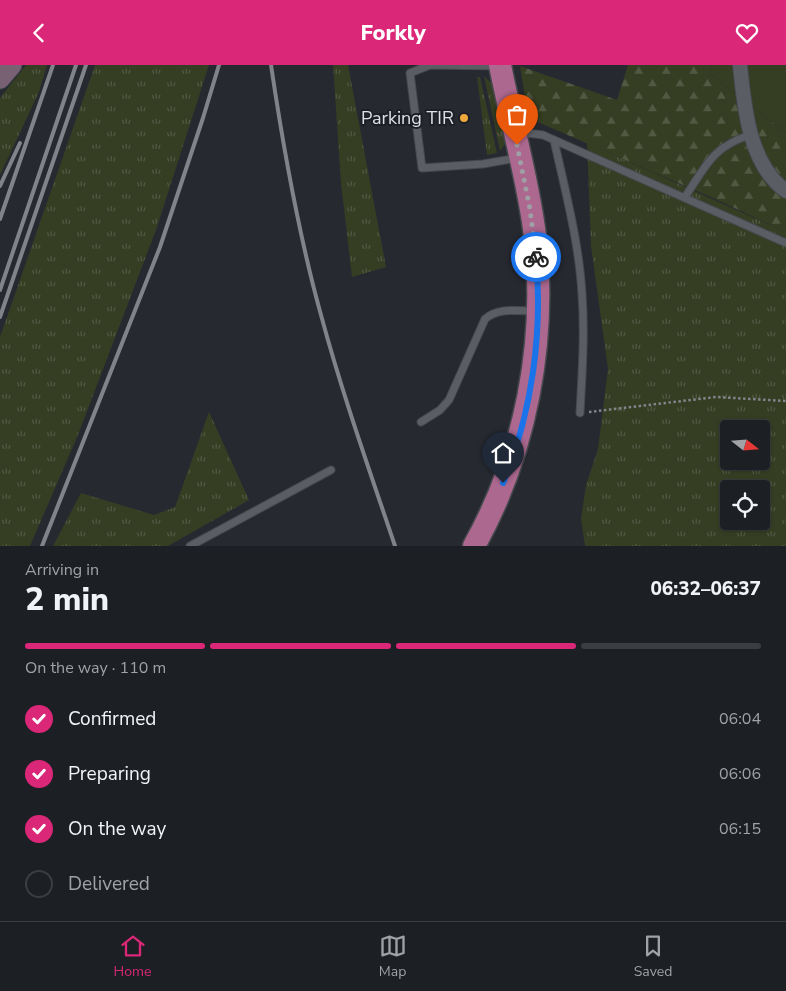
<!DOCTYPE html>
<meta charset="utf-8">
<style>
body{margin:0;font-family:"Nunito Sans",sans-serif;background:#292c31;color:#f1f3f6;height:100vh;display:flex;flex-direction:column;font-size:19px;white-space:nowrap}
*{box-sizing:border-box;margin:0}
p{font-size:16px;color:#a0a2a6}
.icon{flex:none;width:28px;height:28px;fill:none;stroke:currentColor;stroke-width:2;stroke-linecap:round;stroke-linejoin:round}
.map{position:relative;height:481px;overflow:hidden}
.drawer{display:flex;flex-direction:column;background:#1c1f24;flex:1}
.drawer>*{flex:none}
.needle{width:32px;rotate:107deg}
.buttons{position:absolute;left:720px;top:355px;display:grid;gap:10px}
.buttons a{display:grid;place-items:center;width:50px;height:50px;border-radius:5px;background:#1c1f24;box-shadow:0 1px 4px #0004,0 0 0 1px #3a3d41;font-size:25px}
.pin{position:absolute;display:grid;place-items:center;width:42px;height:42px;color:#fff;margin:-51px -21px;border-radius:50% 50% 50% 0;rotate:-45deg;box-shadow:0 0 5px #0007}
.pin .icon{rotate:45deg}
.courier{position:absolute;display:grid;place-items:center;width:50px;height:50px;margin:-25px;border:4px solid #1a73e8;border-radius:50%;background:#fff;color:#222;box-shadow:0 1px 6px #0007}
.head em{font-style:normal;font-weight:800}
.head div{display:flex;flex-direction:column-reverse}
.head{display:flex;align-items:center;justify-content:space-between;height:85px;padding:0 25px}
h1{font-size:32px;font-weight:800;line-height:38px}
.bar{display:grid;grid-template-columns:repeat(4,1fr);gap:8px 5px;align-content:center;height:60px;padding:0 25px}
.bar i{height:6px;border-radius:4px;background:#3a3d41}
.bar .current{background:#db2777}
.bar p{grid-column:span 4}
ol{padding:0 25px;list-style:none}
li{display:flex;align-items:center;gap:15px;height:55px}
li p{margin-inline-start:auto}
li .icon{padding:5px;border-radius:50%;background:#db2777;color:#fff;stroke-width:4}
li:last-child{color:#a0a2a6}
li i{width:28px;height:28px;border:2px solid #3a3d41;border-radius:50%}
header{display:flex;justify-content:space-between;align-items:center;height:65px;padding:0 25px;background:#db2777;color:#fff;font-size:22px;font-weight:800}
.tab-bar{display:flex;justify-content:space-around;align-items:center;height:70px;border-top:1px solid #3a3d41;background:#1c1f24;font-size:14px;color:#a0a2a6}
.tab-bar a{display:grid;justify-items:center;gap:2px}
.tab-bar .current{color:#db2777}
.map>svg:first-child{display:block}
.grass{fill:url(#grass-tufts);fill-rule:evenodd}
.forest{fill:url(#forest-firs)}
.park{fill:#353d23}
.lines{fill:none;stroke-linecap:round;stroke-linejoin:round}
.service-casing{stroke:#45484d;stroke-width:9}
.minor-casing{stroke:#45484d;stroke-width:16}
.secondary-casing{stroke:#45484d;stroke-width:21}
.trunk-casing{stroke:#45484d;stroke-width:25}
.path{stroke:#82858b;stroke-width:2.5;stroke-dasharray:2.5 2.5;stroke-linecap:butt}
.service{stroke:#5a5d64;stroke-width:7}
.minor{stroke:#5a5d64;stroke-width:14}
.secondary{stroke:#796174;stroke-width:19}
.trunk{stroke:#ac688f;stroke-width:22}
.rail{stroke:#808389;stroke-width:4}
.done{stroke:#9ea0a6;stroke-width:5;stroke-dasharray:0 9}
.route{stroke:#1a73e8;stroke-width:6}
.poi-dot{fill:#eea83c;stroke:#1d1f26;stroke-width:2}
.labels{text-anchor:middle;stroke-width:4;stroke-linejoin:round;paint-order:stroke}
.poi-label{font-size:18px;fill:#dee0e5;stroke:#1d1f26;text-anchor:end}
</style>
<header><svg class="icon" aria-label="back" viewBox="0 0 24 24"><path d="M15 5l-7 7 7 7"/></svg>Forkly<svg class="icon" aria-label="heart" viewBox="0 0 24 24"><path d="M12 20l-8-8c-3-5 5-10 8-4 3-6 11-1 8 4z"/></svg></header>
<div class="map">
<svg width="786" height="481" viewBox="0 0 786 481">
<defs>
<pattern id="grass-tufts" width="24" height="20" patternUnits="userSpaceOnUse" patternTransform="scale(1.25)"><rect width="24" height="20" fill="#353d23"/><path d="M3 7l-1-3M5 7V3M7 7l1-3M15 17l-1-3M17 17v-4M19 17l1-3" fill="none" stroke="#525943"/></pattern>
<pattern id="forest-firs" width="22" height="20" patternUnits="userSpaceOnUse" patternTransform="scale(1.25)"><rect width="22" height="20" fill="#353d23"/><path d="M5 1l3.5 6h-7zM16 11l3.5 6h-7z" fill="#525943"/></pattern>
</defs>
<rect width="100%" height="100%" fill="#262930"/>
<!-- grass -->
<g class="grass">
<path d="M26,0h21l-8,27 -39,83v-77z"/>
<path d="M95,0h114l-53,165 -78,205 -48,111h-30v-209z"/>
<path d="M333,0h15l38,202 -34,10 -11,-94z"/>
<path d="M484,11l10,10 12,57 -6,8z"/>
<path d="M477,12h3l17,76 -10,2z"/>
<path d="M587,78l199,89v314h-201l-4,-27 5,-34 12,-36 10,-80 -17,-123zM729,364h32v32h-32zM729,424h32v32h-32z"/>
<path d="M209,347l40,88 -81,46h-115l28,-53 73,22 21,-8z"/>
</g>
<!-- forest -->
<path class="forest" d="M628,0h84l-2,9 76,59v99l-71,-33 -182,-79 -1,-4 -4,-1 -8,-49 97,34z"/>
<!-- park -->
<path class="park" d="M712,0h74v68l-76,-59z"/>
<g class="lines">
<defs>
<g id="service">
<path d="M499,1l-69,-1 -20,8 12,95 61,-4 34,-6"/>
<path d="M519,67l24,3 243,108"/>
<path d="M554,75c11,50 25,102 28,154 3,40 0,80 -2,119"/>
<path d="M685,132c21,-31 27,-50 65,-62"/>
<path d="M421,357l19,-12 9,-10 36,-81c13,-12 34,-8 50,-8"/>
<path d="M190,481l141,-76"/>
</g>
<path id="minor" d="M740,0c4,41 9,100 46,126"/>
<path id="secondary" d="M0,14l12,-14"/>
<path id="trunk" d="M474,481c52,-93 73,-205 61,-310 -7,-58 -24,-114 -35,-171"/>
</defs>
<!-- service casing -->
<use href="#service" class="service-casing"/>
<!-- minor casing -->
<use href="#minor" class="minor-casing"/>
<!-- secondary casing -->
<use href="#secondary" class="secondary-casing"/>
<!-- trunk casing -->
<use href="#trunk" class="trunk-casing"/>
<!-- path -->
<path class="path" d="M589,347l127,-15 70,4"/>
<!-- service -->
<use href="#service" class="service"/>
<!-- minor -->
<use href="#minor" class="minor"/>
<!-- secondary -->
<use href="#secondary" class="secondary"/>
<!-- trunk -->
<use href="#trunk" class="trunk"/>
<!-- rail -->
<g class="rail">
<path d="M271,0c12,81 28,171 50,250 21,78 48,154 74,231"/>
<path d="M0,121l20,-43"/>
<path d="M0,154l53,-154"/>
<path d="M0,225l76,-225"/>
<path d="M0,252l86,-252"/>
<path d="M42,481l118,-299 43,-129 16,-53"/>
</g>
</g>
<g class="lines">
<!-- done -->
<path class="done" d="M517,80l13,64 6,48"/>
<!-- route -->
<path class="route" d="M503,418c29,-70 40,-151 33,-226"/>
</g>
<!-- markers -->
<circle class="poi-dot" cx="464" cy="53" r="5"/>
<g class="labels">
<!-- poi labels -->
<g class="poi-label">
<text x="454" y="59">Parking TIR</text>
</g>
</g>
</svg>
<div class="buttons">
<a><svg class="needle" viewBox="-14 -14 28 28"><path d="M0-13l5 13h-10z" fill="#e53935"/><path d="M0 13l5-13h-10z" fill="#a0a2a6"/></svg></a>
<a><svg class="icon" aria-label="locate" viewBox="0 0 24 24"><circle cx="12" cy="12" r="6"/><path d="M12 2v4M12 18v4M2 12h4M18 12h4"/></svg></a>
</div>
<div class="pin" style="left:517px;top:80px;background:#ea580c"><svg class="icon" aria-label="bag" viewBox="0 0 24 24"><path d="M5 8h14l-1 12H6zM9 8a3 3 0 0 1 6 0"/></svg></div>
<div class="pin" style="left:503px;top:418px;background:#1f2937"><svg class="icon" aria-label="home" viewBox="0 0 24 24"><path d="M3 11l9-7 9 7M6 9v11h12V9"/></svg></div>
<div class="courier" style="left:536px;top:192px"><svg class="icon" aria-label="bike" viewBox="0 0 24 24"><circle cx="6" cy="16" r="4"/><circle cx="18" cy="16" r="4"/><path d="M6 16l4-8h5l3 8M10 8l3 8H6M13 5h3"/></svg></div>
</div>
<section class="drawer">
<div class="head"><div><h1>2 min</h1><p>Arriving in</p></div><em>06:32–06:37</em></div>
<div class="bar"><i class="current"></i><i class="current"></i><i class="current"></i><i></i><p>On the way · 110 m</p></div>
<ol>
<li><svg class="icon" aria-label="check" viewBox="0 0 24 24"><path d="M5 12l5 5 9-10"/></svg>Confirmed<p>06:04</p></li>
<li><svg class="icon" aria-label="check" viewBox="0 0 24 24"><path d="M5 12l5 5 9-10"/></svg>Preparing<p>06:06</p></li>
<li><svg class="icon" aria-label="check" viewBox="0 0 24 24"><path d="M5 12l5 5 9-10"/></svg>On the way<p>06:15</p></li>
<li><i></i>Delivered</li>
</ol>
</section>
<nav class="tab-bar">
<a class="current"><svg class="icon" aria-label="home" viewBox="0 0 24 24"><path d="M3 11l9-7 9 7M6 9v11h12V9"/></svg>Home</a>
<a><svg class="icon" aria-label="map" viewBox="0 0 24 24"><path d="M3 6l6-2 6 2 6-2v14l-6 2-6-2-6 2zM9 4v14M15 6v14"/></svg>Map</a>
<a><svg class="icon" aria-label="saved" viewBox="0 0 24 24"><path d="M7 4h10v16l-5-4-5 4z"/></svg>Saved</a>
</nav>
